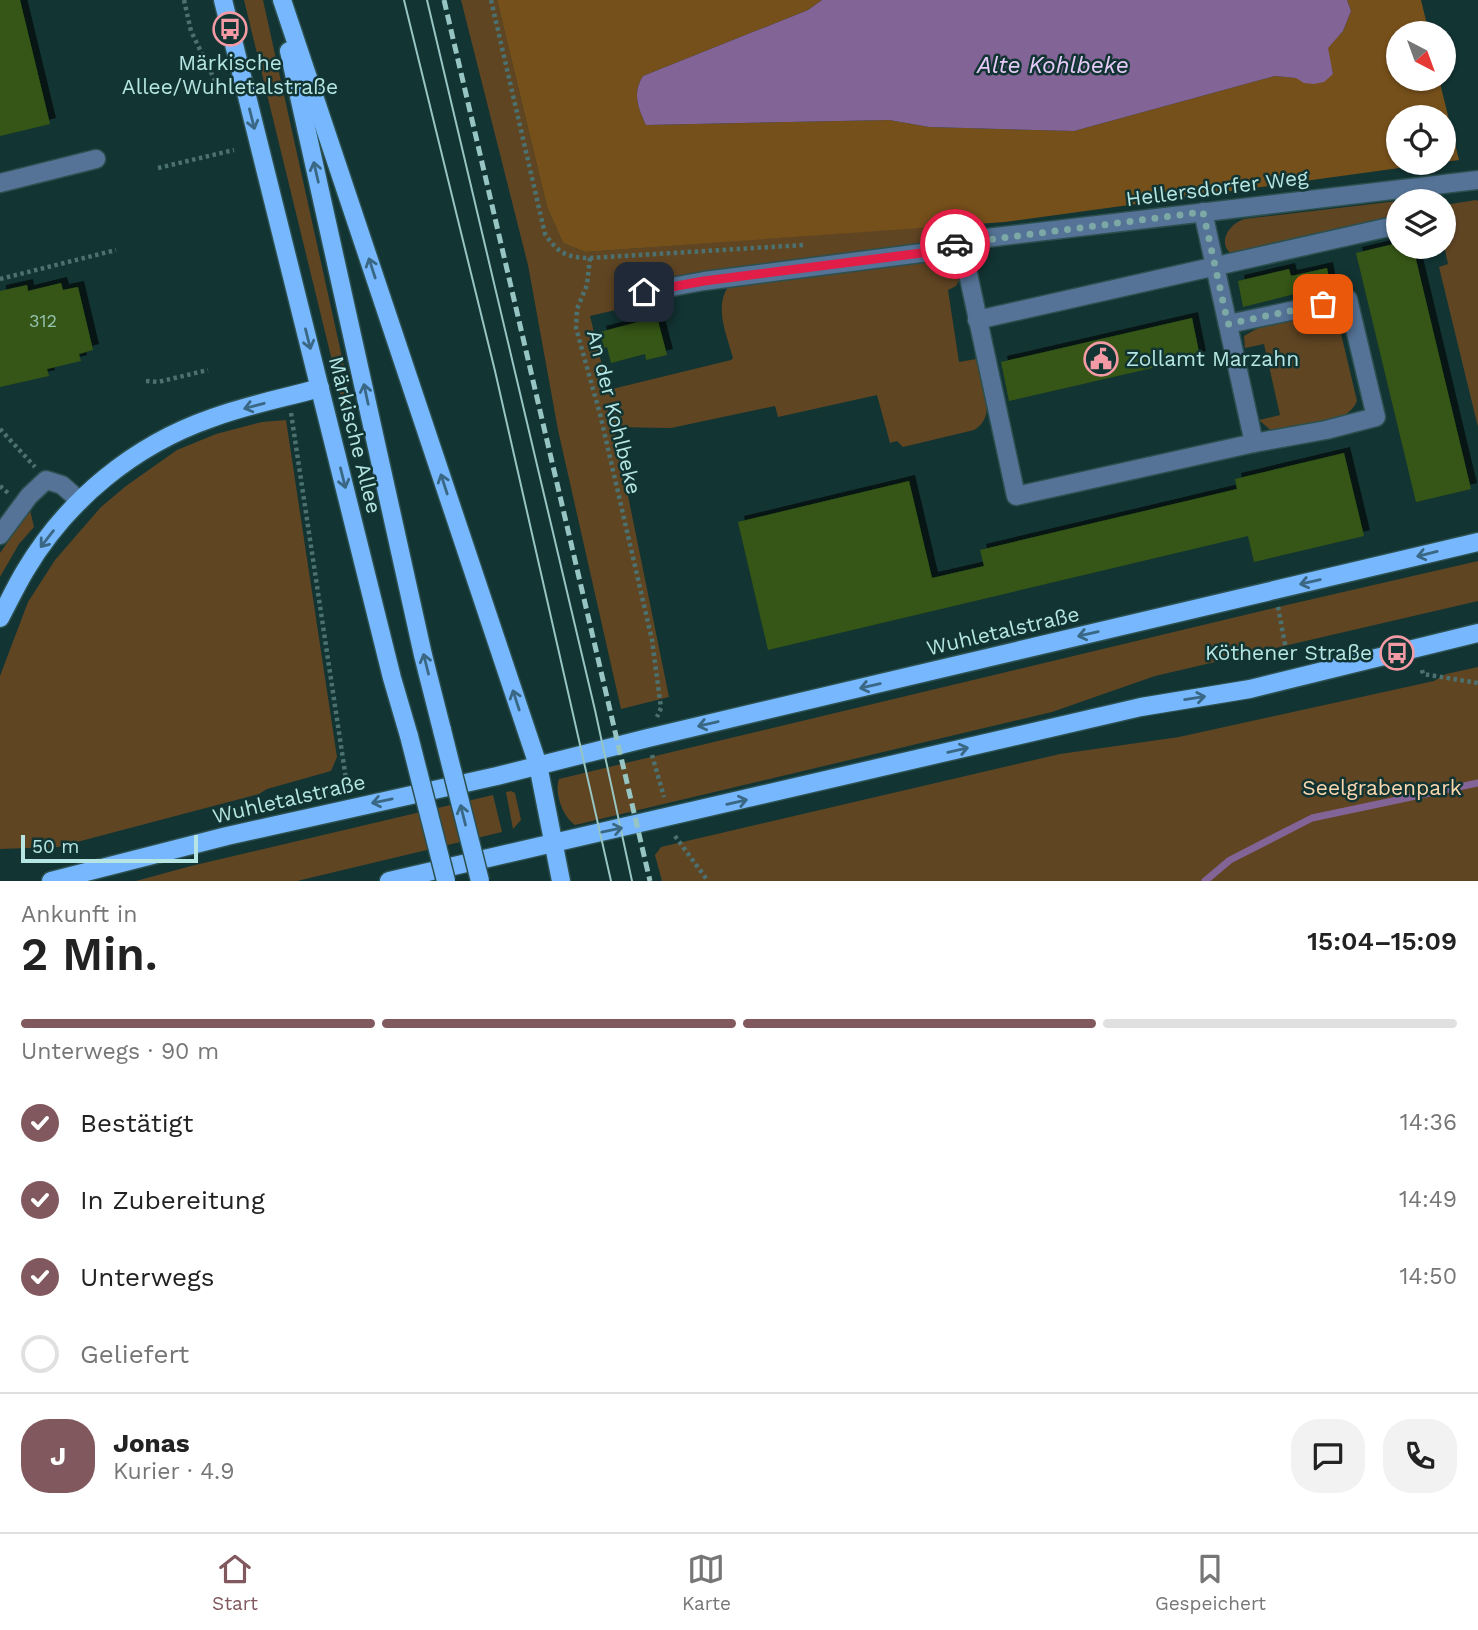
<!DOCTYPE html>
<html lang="de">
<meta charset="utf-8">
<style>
body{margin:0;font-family:"Work Sans",sans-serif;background:#f2f2f2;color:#222;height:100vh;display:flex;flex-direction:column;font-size:26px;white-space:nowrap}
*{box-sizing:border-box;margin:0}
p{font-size:23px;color:#767676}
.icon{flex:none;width:38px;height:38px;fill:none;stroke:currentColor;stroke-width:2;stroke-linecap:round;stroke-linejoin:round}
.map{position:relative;height:881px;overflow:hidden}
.sheet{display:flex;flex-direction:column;background:#fff;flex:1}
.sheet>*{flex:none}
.needle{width:46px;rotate:139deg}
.tools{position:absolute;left:1386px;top:21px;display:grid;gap:14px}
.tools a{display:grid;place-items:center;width:70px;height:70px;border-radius:50%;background:#fff;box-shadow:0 2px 5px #0004;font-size:35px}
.scale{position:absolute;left:21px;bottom:18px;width:177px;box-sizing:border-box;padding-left:7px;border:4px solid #b5e6e3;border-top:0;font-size:19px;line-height:24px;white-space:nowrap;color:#b5e6e3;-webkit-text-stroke:5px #123433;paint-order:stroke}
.pin{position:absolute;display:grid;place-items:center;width:60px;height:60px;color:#fff;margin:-30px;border-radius:14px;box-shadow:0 4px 10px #0006}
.courier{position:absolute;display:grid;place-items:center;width:70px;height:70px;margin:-35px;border:5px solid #e11d48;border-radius:50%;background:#fff;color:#222;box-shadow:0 2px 9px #0007}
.summary em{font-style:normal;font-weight:600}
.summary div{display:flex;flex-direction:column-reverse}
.summary{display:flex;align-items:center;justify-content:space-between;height:119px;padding:0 21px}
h1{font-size:46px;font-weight:600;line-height:52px}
.bar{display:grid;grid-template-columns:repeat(4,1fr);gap:10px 7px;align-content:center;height:84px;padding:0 21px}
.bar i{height:9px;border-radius:5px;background:#e0e0e0}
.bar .active{background:#80585d}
.bar p{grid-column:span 4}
.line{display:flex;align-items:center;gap:18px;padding:0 21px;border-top:2px solid #e0e0e0}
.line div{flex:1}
.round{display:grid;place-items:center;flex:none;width:74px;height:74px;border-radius:28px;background:#f2f2f2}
ol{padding:0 21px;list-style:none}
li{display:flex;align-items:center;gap:21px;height:77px}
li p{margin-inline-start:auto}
li .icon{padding:7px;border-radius:50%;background:#80585d;color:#fff;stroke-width:4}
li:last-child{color:#767676}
li i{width:38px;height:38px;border:4px solid #e0e0e0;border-radius:50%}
.menu{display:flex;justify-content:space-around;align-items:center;height:98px;border-top:2px solid #e0e0e0;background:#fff;font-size:19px;color:#767676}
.menu a{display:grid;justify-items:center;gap:4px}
.menu .active{color:#80585d}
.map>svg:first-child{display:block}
.green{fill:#604523}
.forest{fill:#76501b}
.water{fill:#836497}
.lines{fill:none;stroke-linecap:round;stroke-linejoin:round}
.stream{stroke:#836497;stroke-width:7}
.building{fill:#365613;filter:url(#shadow)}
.minor-casing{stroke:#2c504f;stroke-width:21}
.major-casing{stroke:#2c504f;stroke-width:21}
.path{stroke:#4b7270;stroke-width:4.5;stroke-dasharray:3.5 3.5;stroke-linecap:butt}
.minor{stroke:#547396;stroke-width:18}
.major{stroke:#76b7fe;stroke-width:18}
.tram{stroke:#97c5c3;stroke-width:2}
.rail{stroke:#97c5c3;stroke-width:5;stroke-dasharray:10 5;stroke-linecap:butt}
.major-bridge-casing{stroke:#2c504f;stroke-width:21;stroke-linecap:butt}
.major-bridge{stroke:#76b7fe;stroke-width:18}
.oneway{stroke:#3a6884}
.done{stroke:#7ca8a5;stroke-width:7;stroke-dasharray:0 12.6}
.route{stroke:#e11d48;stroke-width:9}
.labels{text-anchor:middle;stroke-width:5;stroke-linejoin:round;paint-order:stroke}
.number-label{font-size:18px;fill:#95c2af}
.poi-label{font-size:21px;fill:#b5e6e3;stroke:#123433}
.street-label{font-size:21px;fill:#b5e6e3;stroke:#123433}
.park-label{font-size:21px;fill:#fbd7ad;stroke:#123433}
.water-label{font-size:23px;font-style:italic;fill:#e6cbf8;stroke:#123433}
</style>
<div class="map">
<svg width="1478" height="881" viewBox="0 0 1478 881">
<defs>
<filter id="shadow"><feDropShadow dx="6" dy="-6" stdDeviation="0" flood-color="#0009"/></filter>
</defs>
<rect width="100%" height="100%" fill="#123433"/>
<!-- green -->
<g class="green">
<path d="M244,0h19l92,416 -9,2z"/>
<path d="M461,0h36l50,207 16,36 22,9 351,-26 -12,17 -287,41 4,20 -51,12 18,74 123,-30 2,-2c-6,-23 -19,-50 -5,-71l62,-12 159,-18 5,1 5,23 -3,5 -8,4 11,72 17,-3c5,22 23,57 -2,71l-71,17 -6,-6 -7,2 -13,-48 -99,22 -3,-11 -104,22 -57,-1 55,270 -48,12 -63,-279 -30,-165z"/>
<path d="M1476,200l2,1v226l-39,-160 9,-3 -4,-19v-40z"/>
<path d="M1398,201v18l-162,38c-21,-11 -9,-32 8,-38z"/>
<path d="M1323,314l9,2 6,5 19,80c-10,26 -60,26 -84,31l-14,-12 21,-5 -16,-71 -19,4 -1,-12 14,-8z"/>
<path d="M286,420l51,337 -6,14 -64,18 -8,5 -201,53 -58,2v-173l28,-74 27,-42 46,-53 25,-21 51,-36 39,-16 46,-12z"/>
<path d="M30,510l4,17 -15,17 -19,33v-24z"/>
<path d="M1478,561v40l-323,75 -103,36 -477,113c-12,-8 -21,-32 -16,-46l719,-172z"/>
<path d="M1478,667v214h-816l-7,-26 6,-8 399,-93 119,-17 255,-56 12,-7z"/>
<path d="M511,791l4,2 6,27 -8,9 -7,-37z"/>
<path d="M493,795l9,37 -205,49h-161l55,-15z"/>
</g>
<!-- forest -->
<path class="forest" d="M497,0h325l-14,10 -165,66c-11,17 -5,32 3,49l243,-5 40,7 145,4 201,-55 22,2 36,-4 -6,-26 16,-17 8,-20 -4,-11h74l8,33h-31v46h41l20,81 -15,2v-45h-46v46h38l-431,59 -420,30 -22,-9 -16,-36z"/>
<!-- water -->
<path class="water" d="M822,0h525l4,11 -8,20 -15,17 5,26 -9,8 -10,2 -10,-1 -8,-5 -21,-2 -201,55 -145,-4 -40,-7 -243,5c-8,-17 -14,-32 -3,-49l165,-66z"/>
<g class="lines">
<!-- stream -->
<path class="stream" d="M1205,881l25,-21 82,-42 166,-35"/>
</g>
<!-- building -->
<g class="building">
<path d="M0,0h20l30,124 -50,12z"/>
<path d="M1398,243v4h15l58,242 -55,13 -60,-249z"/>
<path d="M1327,268l3,17 -87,22 -5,-26 51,-12 2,7z"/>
<path d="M61,283l2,7 15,-3 15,63 -14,4 2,7 -34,8 2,7 -49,11v-96l27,-6 1,6z"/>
<path d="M657,317l10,38 -21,5 -1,-6 -34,9 -4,-16 -3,1 -4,-16z"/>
<path d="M1192,318l8,39 -191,44 -8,-39z"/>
<path d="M1344,453l20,83 -110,26 -6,-26 -480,114 -30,-128 171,-41 23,97 52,-12 -4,-16 257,-61 -2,-10z"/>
</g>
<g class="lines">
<defs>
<g id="minor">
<path d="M0,183l96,-24"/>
<path d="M961,241l55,255 238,-53 -51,-231"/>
<path d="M644,292l60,-11 233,-30 24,-10 517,-61"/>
<path d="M977,320l421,-95"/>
<path d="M1228,324l120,-25 28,118 -50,13 -72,13"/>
<path d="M0,535l29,-39 17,-16 16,5 18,16"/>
</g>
<g id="major">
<path d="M223,0l169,678 17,58"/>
<path d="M282,0l256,765 23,116"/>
<path d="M289,51l134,604 19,75"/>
<path d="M0,618c8,-15 16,-32 25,-47 42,-71 109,-126 187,-153 35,-13 72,-20 108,-30"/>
<path d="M51,881l176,-45 270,-60 151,-38 830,-196"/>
<path d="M389,881l752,-174 109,-18 228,-56"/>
</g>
</defs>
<!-- minor casing -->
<use href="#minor" class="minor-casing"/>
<!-- major casing -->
<use href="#major" class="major-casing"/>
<!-- path -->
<g class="path">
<path d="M184,0l7,31 27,56"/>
<path d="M491,0l54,234c13,19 22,24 45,24l214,-13"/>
<path d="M158,168l76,-18"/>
<path d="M590,258l-3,27 -10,24 -1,19 24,86 52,226 9,68 -4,9"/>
<path d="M0,279l116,-29"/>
<path d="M146,381l12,1 50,-12"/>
<path d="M291,413l55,366"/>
<path d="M0,429l35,38"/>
<path d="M0,486l8,7"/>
<path d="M1278,607l10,53"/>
<path d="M1422,670l1,4 55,9"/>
<path d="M652,755l12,42"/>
<path d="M675,836l33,45"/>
</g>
<!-- minor -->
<use href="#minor" class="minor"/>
<!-- major -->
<use href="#major" class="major"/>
<!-- tram -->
<g class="tram">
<path d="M404,0l91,371 116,510"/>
<path d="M427,0l168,710 37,171"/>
</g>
<!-- rail -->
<path class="rail" d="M444,0l206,881"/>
<defs>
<g id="major-bridge">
<path d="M442,730l38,151"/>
<path d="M409,736l37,145"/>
</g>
</defs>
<!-- major-bridge casing -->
<use href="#major-bridge" class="major-bridge-casing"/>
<!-- major-bridge -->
<use href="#major-bridge" class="major-bridge"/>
</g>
<!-- one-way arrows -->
<defs><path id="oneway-shaft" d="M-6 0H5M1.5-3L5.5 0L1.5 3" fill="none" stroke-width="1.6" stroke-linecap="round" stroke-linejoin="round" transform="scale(1.75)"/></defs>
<g class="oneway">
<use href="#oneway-shaft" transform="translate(252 119) rotate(76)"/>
<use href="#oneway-shaft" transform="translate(316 172) rotate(-103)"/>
<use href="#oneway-shaft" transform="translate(372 268) rotate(-108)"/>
<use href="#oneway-shaft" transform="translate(308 339) rotate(76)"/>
<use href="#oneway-shaft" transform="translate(366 394) rotate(-102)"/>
<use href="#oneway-shaft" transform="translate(254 406) rotate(165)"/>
<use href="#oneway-shaft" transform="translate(343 478) rotate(76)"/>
<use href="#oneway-shaft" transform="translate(444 484) rotate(-108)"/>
<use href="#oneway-shaft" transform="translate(47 539) rotate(128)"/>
<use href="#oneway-shaft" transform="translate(1427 554) rotate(166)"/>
<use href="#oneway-shaft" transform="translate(1310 582) rotate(167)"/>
<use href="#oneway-shaft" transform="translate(1088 634) rotate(167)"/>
<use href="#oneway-shaft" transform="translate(426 664) rotate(-104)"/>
<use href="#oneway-shaft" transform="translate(870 686) rotate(167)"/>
<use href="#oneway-shaft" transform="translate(1195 698) rotate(-9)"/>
<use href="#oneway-shaft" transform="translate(516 700) rotate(-108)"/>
<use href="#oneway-shaft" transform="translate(708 724) rotate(167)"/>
<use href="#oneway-shaft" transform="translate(958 750) rotate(-13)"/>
<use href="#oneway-shaft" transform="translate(382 801) rotate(168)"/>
<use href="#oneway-shaft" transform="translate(737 802) rotate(-13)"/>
<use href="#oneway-shaft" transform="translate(463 815) rotate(-104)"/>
<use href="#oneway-shaft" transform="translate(612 830) rotate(-12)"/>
</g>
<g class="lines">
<!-- done -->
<path class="done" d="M955,244l248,-32 25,112 95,-20"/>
<!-- route -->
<path class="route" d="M644,292l60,-11 233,-30 18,-7"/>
</g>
<!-- icons -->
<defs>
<symbol id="bus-ring" viewBox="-11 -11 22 22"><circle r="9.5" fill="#123433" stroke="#f49aa5" stroke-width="1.5"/><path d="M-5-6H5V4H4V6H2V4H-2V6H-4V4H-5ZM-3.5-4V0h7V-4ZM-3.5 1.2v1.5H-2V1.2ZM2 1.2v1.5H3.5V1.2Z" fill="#f49aa5"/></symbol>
<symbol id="civic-ring" viewBox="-11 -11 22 22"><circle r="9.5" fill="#123433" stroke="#f49aa5" stroke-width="1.5"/><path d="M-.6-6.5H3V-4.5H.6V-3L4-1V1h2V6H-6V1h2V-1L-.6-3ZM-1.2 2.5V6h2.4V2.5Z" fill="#f49aa5"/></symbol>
</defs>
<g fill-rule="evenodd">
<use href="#bus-ring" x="211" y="10" width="38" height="38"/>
<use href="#civic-ring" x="1082" y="340" width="38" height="38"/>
<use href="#bus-ring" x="1378" y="634" width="38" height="38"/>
</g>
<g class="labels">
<!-- number labels -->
<g class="number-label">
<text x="43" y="327">312</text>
</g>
<!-- poi labels -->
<g class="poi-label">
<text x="230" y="70">Märkische<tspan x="230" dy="24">Allee/Wuhletalstraße</tspan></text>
<text x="1126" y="366" text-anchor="start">Zollamt Marzahn</text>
<text x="1372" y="660" text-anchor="end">Köthener Straße</text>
</g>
<!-- street labels -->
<g class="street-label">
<text transform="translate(1217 188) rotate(-7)" y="7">Hellersdorfer Weg</text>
<text transform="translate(614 412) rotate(76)" y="7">An der Kohlbeke</text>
<text transform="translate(355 435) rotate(76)" y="7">Märkische Allee</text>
<text transform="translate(1003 631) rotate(-13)" y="7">Wuhletalstraße</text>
<text transform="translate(289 799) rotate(-13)" y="7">Wuhletalstraße</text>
</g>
<!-- park labels -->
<g class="park-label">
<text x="1382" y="795">Seelgrabenpark</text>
</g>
<!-- water labels -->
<g class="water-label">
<text x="1053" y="73">Alte Kohlbeke</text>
</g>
</g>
</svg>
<div class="tools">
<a><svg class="needle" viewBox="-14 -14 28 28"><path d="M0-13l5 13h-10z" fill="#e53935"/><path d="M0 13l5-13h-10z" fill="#767676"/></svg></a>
<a><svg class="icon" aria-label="locate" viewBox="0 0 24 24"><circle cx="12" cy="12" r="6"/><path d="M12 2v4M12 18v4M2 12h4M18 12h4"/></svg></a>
<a><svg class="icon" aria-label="layers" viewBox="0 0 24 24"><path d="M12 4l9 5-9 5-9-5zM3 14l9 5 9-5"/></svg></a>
</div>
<div class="scale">50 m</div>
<div class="pin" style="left:1323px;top:304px;background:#ea580c"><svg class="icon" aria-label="bag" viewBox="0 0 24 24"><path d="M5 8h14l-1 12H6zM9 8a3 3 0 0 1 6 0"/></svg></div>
<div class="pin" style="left:644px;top:292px;background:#1f2937"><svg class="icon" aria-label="home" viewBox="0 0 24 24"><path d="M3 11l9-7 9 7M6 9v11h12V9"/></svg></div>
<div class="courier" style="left:955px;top:244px"><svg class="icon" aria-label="car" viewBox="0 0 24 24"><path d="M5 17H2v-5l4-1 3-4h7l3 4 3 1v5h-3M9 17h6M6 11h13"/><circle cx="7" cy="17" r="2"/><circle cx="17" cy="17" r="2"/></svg></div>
</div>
<section class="sheet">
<div class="summary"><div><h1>2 Min.</h1><p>Ankunft in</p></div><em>15:04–15:09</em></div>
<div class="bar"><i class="active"></i><i class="active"></i><i class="active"></i><i></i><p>Unterwegs · 90 m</p></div>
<ol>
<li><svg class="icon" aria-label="check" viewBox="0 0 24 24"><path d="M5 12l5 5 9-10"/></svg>Bestätigt<p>14:36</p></li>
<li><svg class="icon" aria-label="check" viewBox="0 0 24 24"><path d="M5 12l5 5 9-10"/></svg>In Zubereitung<p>14:49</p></li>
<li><svg class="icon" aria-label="check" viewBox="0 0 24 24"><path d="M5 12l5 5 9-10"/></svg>Unterwegs<p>14:50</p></li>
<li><i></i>Geliefert</li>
</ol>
<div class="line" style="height:126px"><b class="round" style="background:#80585d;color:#fff">J</b><div><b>Jonas</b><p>Kurier · 4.9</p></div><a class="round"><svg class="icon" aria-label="chat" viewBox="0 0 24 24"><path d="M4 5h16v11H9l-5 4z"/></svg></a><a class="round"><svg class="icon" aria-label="phone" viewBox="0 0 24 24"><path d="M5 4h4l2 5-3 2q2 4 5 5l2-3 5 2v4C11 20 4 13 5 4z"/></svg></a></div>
</section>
<nav class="menu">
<a class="active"><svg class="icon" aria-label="home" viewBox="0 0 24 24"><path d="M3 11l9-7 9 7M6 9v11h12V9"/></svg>Start</a>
<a><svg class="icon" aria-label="map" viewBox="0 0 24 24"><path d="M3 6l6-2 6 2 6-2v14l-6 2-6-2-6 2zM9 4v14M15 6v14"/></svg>Karte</a>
<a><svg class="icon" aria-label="saved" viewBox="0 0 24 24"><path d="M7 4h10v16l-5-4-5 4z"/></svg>Gespeichert</a>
</nav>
